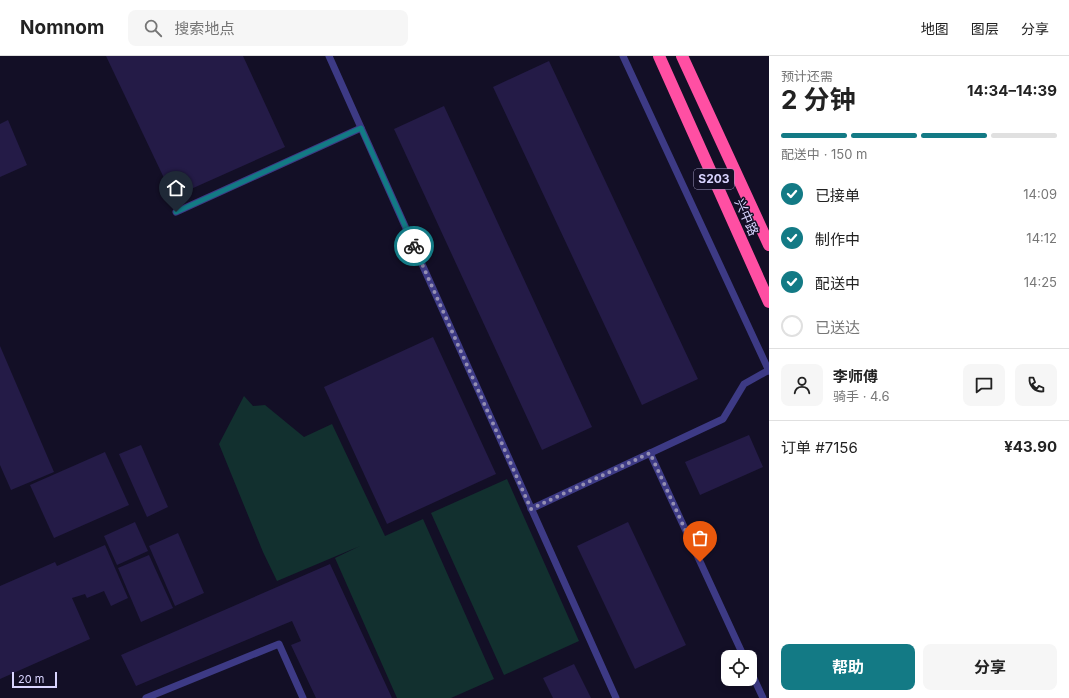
<!DOCTYPE html>
<html lang="zh">
<meta charset="utf-8">
<style>
body{margin:0;font-family:Inter,"Noto Sans SC",sans-serif;background:#f6f6f6;color:#222;height:100vh;display:flex;flex-direction:column;font-size:15px;white-space:nowrap}
*{box-sizing:border-box;margin:0}
p{font-size:13px;color:#767676}
.icon{flex:none;width:22px;height:22px;fill:none;stroke:currentColor;stroke-width:2;stroke-linecap:round;stroke-linejoin:round}
.map{position:relative;flex:1;overflow:hidden}
.side{display:flex;flex-direction:column;background:#fff;width:300px}
.side>*{flex:none}
.buttons{position:absolute;left:721px;top:594px;display:grid;gap:8px}
.buttons a{display:grid;place-items:center;width:36px;height:36px;border-radius:8px;background:#fff;box-shadow:0 2px 6px #0003;font-size:20px}
.scale{position:absolute;left:12px;bottom:10px;width:45px;box-sizing:border-box;padding-left:4px;border:2px solid #d9d4ff;border-top:0;font-size:11px;line-height:14px;white-space:nowrap;color:#d9d4ff;-webkit-text-stroke:3px #130f26;paint-order:stroke}
.pin{position:absolute;display:grid;place-items:center;width:34px;height:34px;color:#fff;margin:-41px -17px;border-radius:50% 50% 50% 0;rotate:-45deg;box-shadow:0 0 4px #0007}
.pin .icon{rotate:45deg}
.courier{position:absolute;display:grid;place-items:center;width:40px;height:40px;margin:-20px;border:3px solid #137a85;border-radius:50%;background:#fff;color:#222;box-shadow:0 1px 5px #0007}
.overview em{font-style:normal;font-weight:700}
.overview div{display:flex;flex-direction:column-reverse}
.overview{display:flex;align-items:center;justify-content:space-between;height:68px;padding:0 12px}
h1{font-size:26px;font-weight:700;line-height:30px}
.bar{display:grid;grid-template-columns:repeat(4,1fr);gap:6px 4px;align-content:center;height:48px;padding:0 12px}
.bar i{height:5px;border-radius:3px;background:#e0e0e0}
.bar .current{background:#137a85}
.bar p{grid-column:span 4}
.line{display:flex;align-items:center;gap:10px;padding:0 12px;border-top:1px solid #e0e0e0}
.line div{flex:1}
.round{display:grid;place-items:center;flex:none;width:42px;height:42px;border-radius:8px;background:#f6f6f6}
ol{padding:0 12px;list-style:none}
li{display:flex;align-items:center;gap:12px;height:44px}
li p{margin-inline-start:auto}
li .icon{padding:4px;border-radius:50%;background:#137a85;color:#fff;stroke-width:4}
li:last-child{color:#767676}
li i{width:22px;height:22px;border:2px solid #e0e0e0;border-radius:50%}
.button{display:flex;gap:8px;margin-top:auto;padding:8px 12px}
.button a{flex:1;height:46px;border-radius:8px;background:#137a85;color:#fff;font-size:16px;font-weight:700;line-height:46px;text-align:center}
.button a+a{background:#f6f6f6;color:#222}
header{display:flex;align-items:center;gap:24px;box-sizing:border-box;height:56px;padding:0 20px;background:#fff;border-bottom:1px solid #e0e0e0}
header strong{font-size:19px}
nav{display:flex;gap:22px;margin-inline-start:auto;font-size:14px}
.search{width:280px;height:36px;background:#f6f6f6;display:flex;align-items:center;gap:10px;box-sizing:border-box;padding:0 14px;border-radius:8px;color:#767676;font-size:15px}
main{display:flex;flex:1;min-height:0}
.map>svg:first-child{display:block}
.green{fill:#12302f}
.building{fill:#241b47}
.lines{fill:none;stroke-linecap:round;stroke-linejoin:round}
.lane{stroke:#3d3a85;stroke-width:7}
.highway{stroke:#ff4fa3;stroke-width:12}
.done{stroke:#948fb3;stroke-width:4;stroke-dasharray:0 7.2}
.route{stroke:#137a85;stroke-width:5}
.labels{text-anchor:middle;stroke-width:3;stroke-linejoin:round;paint-order:stroke}
.shield{fill:#130f26;stroke:#9e99be;stroke-width:1}
.shield-label{font-size:12px;font-weight:bold;fill:#d9d4ff}
.street-label{font-size:13px;fill:#d9d4ff;stroke:#130f26}
</style>
<header>
<strong>Nomnom</strong>
<div class="search"><svg class="icon" aria-label="search" viewBox="0 0 24 24"><circle cx="10" cy="10" r="6"/><path d="M15 15l6 6"/></svg>搜索地点</div>
<nav><a>地图</a><a>图层</a><a>分享</a></nav>
</header>
<main>
<div class="map">
<svg width="769" height="642" viewBox="0 0 769 642">
<rect width="100%" height="100%" fill="#130f26"/>
<!-- green -->
<g class="green">
<path d="M244,340l9,10 12,-1 39,32 28,-13 53,112 38,-17 71,160 -43,19h-54l-62,-140 25,-12 -83,35 -14,-29 -44,-108z"/>
<path d="M507,423l72,162 -75,34 -73,-162z"/>
</g>
<!-- building -->
<g class="building">
<path d="M106,0h137l42,91 -112,50z"/>
<path d="M549,5l149,318 -56,26 -149,-318z"/>
<path d="M444,50l148,321 -50,23 -148,-321z"/>
<path d="M8,64l19,45 -27,12v-53z"/>
<path d="M433,281l63,137 -109,50 -63,-137z"/>
<path d="M0,290l54,126 -43,18 -11,-25z"/>
<path d="M749,379l14,32 -63,28 -15,-33z"/>
<path d="M141,389l27,62 -21,10 -28,-63z"/>
<path d="M105,396l24,53 -75,33 -24,-53z"/>
<path d="M135,466l13,29 -31,14 -13,-29z"/>
<path d="M628,466l58,123 -51,24 -58,-123z"/>
<path d="M178,477l26,60 -29,13 -26,-60z"/>
<path d="M105,489l23,53 -17,8 -7,-15 -17,7 -2,-4 -13,4 18,41 -90,40v-93l55,-24 2,4z"/>
<path d="M149,499l24,53 -32,14 -23,-54z"/>
<path d="M330,508l62,134h-76l-25,-53 10,-4 -9,-20 -156,65 -15,-31z"/>
<path d="M574,608l17,34h-38l-10,-20z"/>
</g>
<g class="lines">
<!-- lane -->
<g class="lane">
<path d="M329,0l287,642"/>
<path d="M623,0l146,315"/>
<path d="M176,156l185,-84"/>
<path d="M650,397l94,204"/>
<path d="M531,453l192,-90 21,-35 25,-14"/>
<path d="M750,614l13,28"/>
<path d="M146,642l133,-54 24,54"/>
</g>
<!-- highway -->
<g class="highway">
<path d="M659,0l110,246"/>
<path d="M682,0l87,189"/>
</g>
</g>
<g class="lines">
<!-- done -->
<path class="done" d="M414,190l117,263 119,-56 50,109"/>
<!-- route -->
<path class="route" d="M176,156l185,-84 53,118"/>
</g>
<g class="labels">
<!-- shield labels -->
<rect class="shield" x="694" y="113" width="40" height="20" rx="3"/>
<g class="shield-label">
<text x="714" y="127">S203</text>
</g>
<!-- street labels -->
<g class="street-label">
<text transform="translate(747 161) rotate(66)" y="5">兴中路</text>
</g>
</g>
</svg>
<div class="buttons">
<a><svg class="icon" aria-label="locate" viewBox="0 0 24 24"><circle cx="12" cy="12" r="6"/><path d="M12 2v4M12 18v4M2 12h4M18 12h4"/></svg></a>
</div>
<div class="scale">20 m</div>
<div class="pin" style="left:700px;top:506px;background:#ea580c"><svg class="icon" aria-label="bag" viewBox="0 0 24 24"><path d="M5 8h14l-1 12H6zM9 8a3 3 0 0 1 6 0"/></svg></div>
<div class="pin" style="left:176px;top:156px;background:#1f2937"><svg class="icon" aria-label="home" viewBox="0 0 24 24"><path d="M3 11l9-7 9 7M6 9v11h12V9"/></svg></div>
<div class="courier" style="left:414px;top:190px"><svg class="icon" aria-label="bike" viewBox="0 0 24 24"><circle cx="6" cy="16" r="4"/><circle cx="18" cy="16" r="4"/><path d="M6 16l4-8h5l3 8M10 8l3 8H6M13 5h3"/></svg></div>
</div>
<section class="side">
<div class="overview"><div><h1>2 分钟</h1><p>预计还需</p></div><em>14:34–14:39</em></div>
<div class="bar"><i class="current"></i><i class="current"></i><i class="current"></i><i></i><p>配送中 · 150 m</p></div>
<ol>
<li><svg class="icon" aria-label="check" viewBox="0 0 24 24"><path d="M5 12l5 5 9-10"/></svg>已接单<p>14:09</p></li>
<li><svg class="icon" aria-label="check" viewBox="0 0 24 24"><path d="M5 12l5 5 9-10"/></svg>制作中<p>14:12</p></li>
<li><svg class="icon" aria-label="check" viewBox="0 0 24 24"><path d="M5 12l5 5 9-10"/></svg>配送中<p>14:25</p></li>
<li><i></i>已送达</li>
</ol>
<div class="line" style="height:72px"><a class="round"><svg class="icon" aria-label="person" viewBox="0 0 24 24"><circle cx="12" cy="8" r="4"/><path d="M4 21q1-7 8-7t8 7"/></svg></a><div><b>李师傅</b><p>骑手 · 4.6</p></div><a class="round"><svg class="icon" aria-label="chat" viewBox="0 0 24 24"><path d="M4 5h16v11H9l-5 4z"/></svg></a><a class="round"><svg class="icon" aria-label="phone" viewBox="0 0 24 24"><path d="M5 4h4l2 5-3 2q2 4 5 5l2-3 5 2v4C11 20 4 13 5 4z"/></svg></a></div>
<div class="line" style="height:52px"><div>订单 #7156</div><b>¥43.90</b></div>
<div class="button"><a>帮助</a><a>分享</a></div>
</section>
</main>
